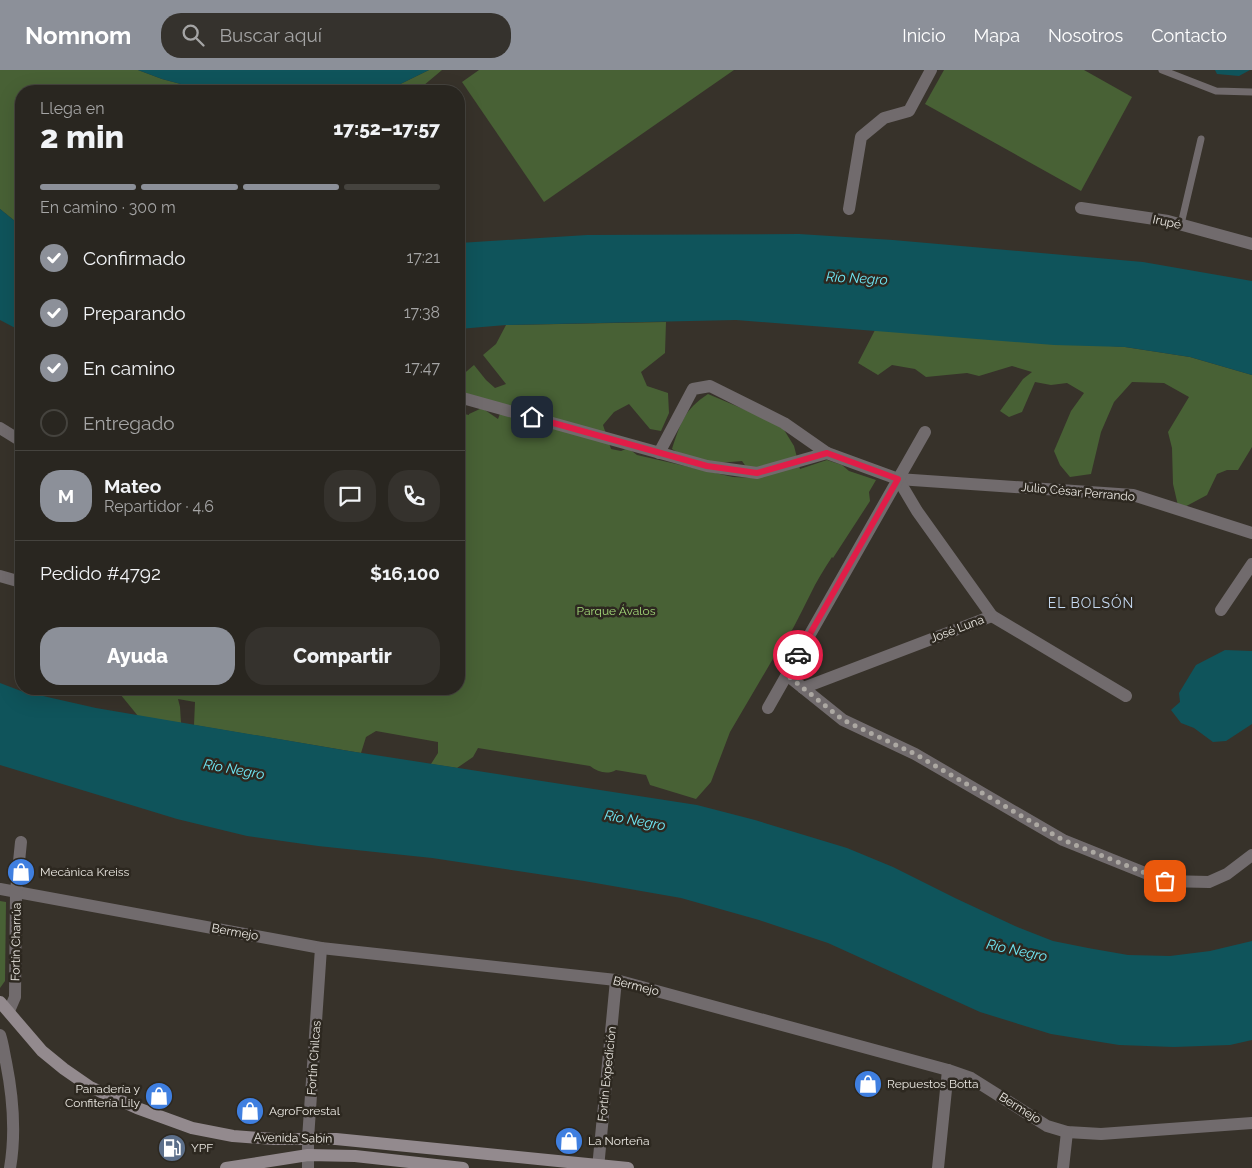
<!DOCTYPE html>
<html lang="es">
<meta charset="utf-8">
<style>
body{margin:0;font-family:Raleway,sans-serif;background:#35322d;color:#f1f3f6;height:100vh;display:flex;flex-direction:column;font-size:19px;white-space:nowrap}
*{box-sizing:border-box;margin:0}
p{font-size:16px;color:#a5a5a5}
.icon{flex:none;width:28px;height:28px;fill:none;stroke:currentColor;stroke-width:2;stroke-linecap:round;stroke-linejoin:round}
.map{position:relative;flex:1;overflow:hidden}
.details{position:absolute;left:15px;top:15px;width:450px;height:610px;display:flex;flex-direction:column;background:#292620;border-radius:20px;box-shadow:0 5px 20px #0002,0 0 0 1px #45433e}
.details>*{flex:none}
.pin{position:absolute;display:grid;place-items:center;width:42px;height:42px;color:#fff;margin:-21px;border-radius:10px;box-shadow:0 2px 8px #0006}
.courier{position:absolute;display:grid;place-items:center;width:50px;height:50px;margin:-25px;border:4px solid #e11d48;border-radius:50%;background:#fff;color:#222;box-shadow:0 1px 6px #0007}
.headline em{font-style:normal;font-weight:800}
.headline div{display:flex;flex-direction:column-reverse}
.headline{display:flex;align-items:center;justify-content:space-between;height:85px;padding:0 25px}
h1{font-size:32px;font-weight:800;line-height:38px}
.bar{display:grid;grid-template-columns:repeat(4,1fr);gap:8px 5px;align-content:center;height:60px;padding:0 25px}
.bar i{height:6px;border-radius:4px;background:#45433e}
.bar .on{background:#8c9099}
.bar p{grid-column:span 4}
.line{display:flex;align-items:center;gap:12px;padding:0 25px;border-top:1px solid #45433e}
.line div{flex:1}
.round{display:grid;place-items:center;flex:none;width:52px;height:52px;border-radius:20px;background:#35322d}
ol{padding:0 25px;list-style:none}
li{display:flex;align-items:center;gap:15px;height:55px}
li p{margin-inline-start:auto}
li .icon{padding:5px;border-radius:50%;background:#8c9099;color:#fff;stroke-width:4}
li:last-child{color:#a5a5a5}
li i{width:28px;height:28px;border:2px solid #45433e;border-radius:50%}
.action{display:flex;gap:10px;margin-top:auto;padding:10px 25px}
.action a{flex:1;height:58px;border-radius:20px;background:#8c9099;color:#fff;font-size:20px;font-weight:800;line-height:58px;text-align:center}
.action a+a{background:#35322d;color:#f1f3f6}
header{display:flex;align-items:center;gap:30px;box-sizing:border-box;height:70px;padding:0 25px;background:#8c9099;color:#fff}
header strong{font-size:24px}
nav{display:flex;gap:28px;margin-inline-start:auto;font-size:18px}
.search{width:350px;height:45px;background:#35322d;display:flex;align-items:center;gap:12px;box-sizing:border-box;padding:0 18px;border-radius:20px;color:#a5a5a5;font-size:19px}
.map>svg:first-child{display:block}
.green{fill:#486135}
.water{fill:#0f545b}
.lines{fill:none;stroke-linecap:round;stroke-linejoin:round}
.service{stroke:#716b6d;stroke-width:7}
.minor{stroke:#716b6d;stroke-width:12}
.tertiary{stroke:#716b6d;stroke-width:12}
.secondary{stroke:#938a8e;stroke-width:12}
.done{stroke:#aca8a2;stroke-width:5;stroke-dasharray:0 9}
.route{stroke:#e11d48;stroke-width:6}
.labels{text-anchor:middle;stroke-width:5;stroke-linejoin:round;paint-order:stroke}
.street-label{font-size:12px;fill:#ebe8e2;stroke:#2d2820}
.park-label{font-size:12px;fill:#a5db7b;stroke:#2d2820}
.poi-label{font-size:12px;fill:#ebe8e2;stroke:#2d2820;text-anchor:start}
.water-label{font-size:14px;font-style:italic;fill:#70e9f7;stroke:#2d2820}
.neighbourhood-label{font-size:14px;letter-spacing:1px;fill:#c6daf2;stroke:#2d2820}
</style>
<header>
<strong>Nomnom</strong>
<div class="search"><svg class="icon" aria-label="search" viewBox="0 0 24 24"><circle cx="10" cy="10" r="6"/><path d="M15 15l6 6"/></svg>Buscar aquí</div>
<nav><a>Inicio</a><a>Mapa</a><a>Nosotros</a><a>Contacto</a></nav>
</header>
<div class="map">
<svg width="1252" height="1098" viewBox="0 0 1252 1098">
<rect width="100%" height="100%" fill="#37322a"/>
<!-- green -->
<g class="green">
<path d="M0,0h138l24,9 45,12h-186v135l-21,-17z"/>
<path d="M429,0h13l-25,21h-31z"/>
<path d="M479,0h255l-190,132 -82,-120z"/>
<path d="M944,0h140l48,27 -51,94 -156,-87z"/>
<path d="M459,139l6,34h-6z"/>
<path d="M666,252l-1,31 -24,19 6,14 21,7 1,20 -8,18 -11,-2 -21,-25 -15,8 -11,13 8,24 10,2 7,-3 9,7 96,22 21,1 -12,-17 -23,2 -27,-2 -20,-12c9,-27 12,-39 36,-55l73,31 13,21 6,23 27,-9 15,5 7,6 27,9 -7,12 1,9 -37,57 -1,-1c-8,12 -16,25 -22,38 -11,21 -20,43 -36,62l-44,75 -19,50 -15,17 -46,-14 -4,-10 -30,-5c-9,5 -18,2 -26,-4l-112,-18 -5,9 -16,11 -26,-4 7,-11v-11l-62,-11 -10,6 -5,16 -167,-28 1,-23 -17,-3 2,8 1,16 -43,-7 -22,-27h-2h345v-276l10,2v-1l13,-6 16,11 3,-8 -34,-15 -7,-19 14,-12 12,15 9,8 11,-4 -23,-29 13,-11 10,-19z"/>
<path d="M875,260l250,17 65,10 62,18v72l-14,23h-11l-10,4 -10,21 -28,15 -6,-26 -1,-36 -4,-16 21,-35 -25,-14 -32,-1 -18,20 -13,30 -10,42 -21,3 -10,-12 -6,-14 17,-40 13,-18 -17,-10 -16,2 -16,-3 -13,30 -13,5 -9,-6 23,-32 9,-7 -20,-6 -33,10 -12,-3 -41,4 -11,-8 -23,-4 -14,10 -20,-12z"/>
<path d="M0,831l6,1 -1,79 -5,7z"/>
</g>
<!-- water -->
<g class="water">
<path d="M138,0h291l-43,21h-179l-45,-12z"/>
<path d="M1215,0h35l-11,6 -22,-2z"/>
<path d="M0,139l21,17v105l-21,-11z"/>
<path d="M799,164l94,6 250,22 109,19v94l-62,-18 -65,-10 -71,-2 -318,-25 -230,5 -47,4v-86l128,-8z"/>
<path d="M1225,580l27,1v73l-26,17 -13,1 -19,-14 -13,-5 -10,-13 9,-8 -1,-9 17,-28z"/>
<path d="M0,613l21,8 75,17 253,43 348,54 58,15 92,28 46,19 62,31 60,28 38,15 35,7 40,7 42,1 40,-5 42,-10v99l-22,5 -56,2 -55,-2 -68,-11 -71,-22 -152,-69 -69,-23 -78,-22 -97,-17 -152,-23 -114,-12 -71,-10 -70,-17 -177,-54z"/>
</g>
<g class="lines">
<!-- service -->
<g class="service">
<path d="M1162,0l54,21 36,1"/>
<path d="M1181,154l20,-85"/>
</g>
<!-- minor -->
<g class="minor">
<path d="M1081,138l87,13 84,23"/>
<path d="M849,139l12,-72 23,-19 25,-7 22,-41"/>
<path d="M459,327l248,69 50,7 70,-20 71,26 235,16 119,38"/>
<path d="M659,383l34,-64 17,-3 74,37 43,30"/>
<path d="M898,409l19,32 75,105 134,80"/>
<path d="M1221,540l31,-46"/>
<path d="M787,605l56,45 72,34 148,86 102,41 44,1 18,-8 25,-19"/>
<path d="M803,618l189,-72"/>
<path d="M768,638l157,-276"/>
<path d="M0,819l321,59 295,32 332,90 23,8 76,48 20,6 34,2 151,-11"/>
<path d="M9,941l6,-14 1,-106 5,-49"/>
<path d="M0,965c3,9 4,18 6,27 7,35 10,71 4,106"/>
<path d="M308,1098v-29l13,-191"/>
<path d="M598,1098l18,-188"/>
<path d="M938,1098l10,-98"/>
<path d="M1063,1098l4,-36"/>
</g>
<!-- tertiary -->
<g class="tertiary">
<path d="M0,358l21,13"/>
<path d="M0,506l21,6"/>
</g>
<!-- secondary -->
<g class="secondary">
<path d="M0,932l42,49 22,18 26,18 47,21 55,20 41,8 41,3h62l292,29"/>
<path d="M226,1098l82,-13 47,1 108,12"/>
</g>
</g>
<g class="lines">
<!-- done -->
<path class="done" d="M798,585l-11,20 56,45 72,34 148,86 102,41"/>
<!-- route -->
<path class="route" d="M532,347l175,49 50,7 70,-20 71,26 -100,176"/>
</g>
<!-- icons -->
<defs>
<symbol id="shop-disc" viewBox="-11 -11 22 22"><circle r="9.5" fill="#3f7fe0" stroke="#2d2820"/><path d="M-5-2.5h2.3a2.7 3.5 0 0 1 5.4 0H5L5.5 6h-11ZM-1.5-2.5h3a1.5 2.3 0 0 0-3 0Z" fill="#fff"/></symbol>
<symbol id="fuel-disc" viewBox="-11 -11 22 22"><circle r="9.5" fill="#5c6f8a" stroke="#2d2820"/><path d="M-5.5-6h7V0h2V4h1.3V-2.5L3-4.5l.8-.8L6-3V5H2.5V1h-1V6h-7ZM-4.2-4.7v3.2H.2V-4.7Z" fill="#fff"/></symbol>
</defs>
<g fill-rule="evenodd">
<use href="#shop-disc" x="5" y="786" width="32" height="32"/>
<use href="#shop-disc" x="852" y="998" width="32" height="32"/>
<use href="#shop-disc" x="143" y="1010" width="32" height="32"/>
<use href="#shop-disc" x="234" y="1025" width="32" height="32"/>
<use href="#shop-disc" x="553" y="1055" width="32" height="32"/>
<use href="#fuel-disc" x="156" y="1062" width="32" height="32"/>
</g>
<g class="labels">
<!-- street labels -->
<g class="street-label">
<text transform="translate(1167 152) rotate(12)" y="4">Irupé</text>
<text transform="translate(1078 422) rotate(5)" y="4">Julio César Perrando</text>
<text transform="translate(957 559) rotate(-21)" y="4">José Luna</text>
<text transform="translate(235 862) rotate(10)" y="4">Bermejo</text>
<text transform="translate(16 872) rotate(-89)" y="4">Fortín Charrúa</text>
<text transform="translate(636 916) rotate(14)" y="4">Bermejo</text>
<text transform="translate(314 988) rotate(-86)" y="4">Fortín Chilcas</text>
<text transform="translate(607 1004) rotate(-84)" y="4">Fortín Expedición</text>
<text transform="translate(1020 1038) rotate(32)" y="4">Bermejo</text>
<text transform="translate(293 1068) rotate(1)" y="4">Avenida Sabín</text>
</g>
<!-- park labels -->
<g class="park-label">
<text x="616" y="545">Parque Ávalos</text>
</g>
<!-- poi labels -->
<g class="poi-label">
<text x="40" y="806">Mecánica Kreiss</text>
<text x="887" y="1018">Repuestos Botta</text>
<text x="140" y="1023" text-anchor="end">Panadería y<tspan x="140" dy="14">Confitería Lily</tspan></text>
<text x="269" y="1045">AgroForestal</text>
<text x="588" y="1075">La Norteña</text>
<text x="191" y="1082">YPF</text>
</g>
<!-- water labels -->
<g class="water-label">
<text transform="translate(857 208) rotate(3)" y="5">Río Negro</text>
<text transform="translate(234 699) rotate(10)" y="5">Río Negro</text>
<text transform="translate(635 750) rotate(10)" y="5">Río Negro</text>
<text transform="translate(1017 880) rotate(12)" y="5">Río Negro</text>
</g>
<!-- neighbourhood labels -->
<g class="neighbourhood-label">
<text x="1091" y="538">EL BOLSÓN</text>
</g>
</g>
</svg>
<div class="pin" style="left:1165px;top:811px;background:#ea580c"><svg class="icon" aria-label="bag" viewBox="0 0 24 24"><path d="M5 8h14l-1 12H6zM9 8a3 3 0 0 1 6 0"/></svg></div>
<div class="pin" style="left:532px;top:347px;background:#1f2937"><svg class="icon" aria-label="home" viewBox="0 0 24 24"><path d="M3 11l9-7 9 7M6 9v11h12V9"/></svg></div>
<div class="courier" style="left:798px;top:585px"><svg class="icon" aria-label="car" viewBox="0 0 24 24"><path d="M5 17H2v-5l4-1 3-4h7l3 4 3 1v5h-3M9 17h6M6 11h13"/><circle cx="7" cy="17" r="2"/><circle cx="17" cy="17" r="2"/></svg></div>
<section class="details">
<div class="headline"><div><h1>2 min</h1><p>Llega en</p></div><em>17:52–17:57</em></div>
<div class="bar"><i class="on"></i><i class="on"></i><i class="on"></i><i></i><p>En camino · 300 m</p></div>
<ol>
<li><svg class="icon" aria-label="check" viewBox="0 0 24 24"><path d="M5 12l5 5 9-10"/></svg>Confirmado<p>17:21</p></li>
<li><svg class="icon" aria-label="check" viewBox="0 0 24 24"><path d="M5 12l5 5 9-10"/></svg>Preparando<p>17:38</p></li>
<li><svg class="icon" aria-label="check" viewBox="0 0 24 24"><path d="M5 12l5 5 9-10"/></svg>En camino<p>17:47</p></li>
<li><i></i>Entregado</li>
</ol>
<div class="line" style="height:90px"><b class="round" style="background:#8c9099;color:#fff">M</b><div><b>Mateo</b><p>Repartidor · 4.6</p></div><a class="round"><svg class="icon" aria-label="chat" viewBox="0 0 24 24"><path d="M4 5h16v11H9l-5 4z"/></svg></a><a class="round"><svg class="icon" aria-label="phone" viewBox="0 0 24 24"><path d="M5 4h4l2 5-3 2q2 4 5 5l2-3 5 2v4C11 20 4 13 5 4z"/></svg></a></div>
<div class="line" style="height:65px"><div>Pedido #4792</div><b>$16,100</b></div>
<div class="action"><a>Ayuda</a><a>Compartir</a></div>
</section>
</div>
